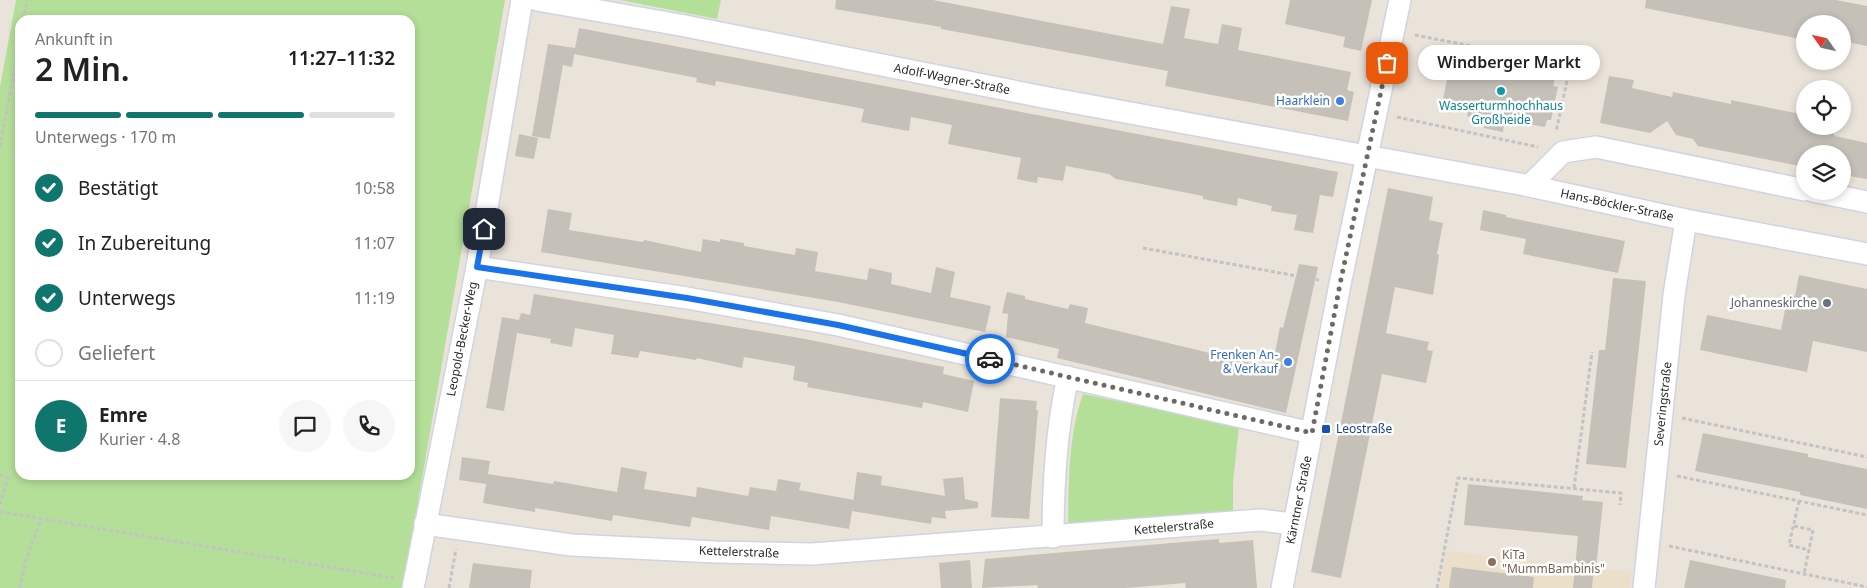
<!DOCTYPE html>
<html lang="de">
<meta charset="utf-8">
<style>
body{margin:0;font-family:"Noto Sans",sans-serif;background:#f6f6f6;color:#222;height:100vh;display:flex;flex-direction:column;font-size:19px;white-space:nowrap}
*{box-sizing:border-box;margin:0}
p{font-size:16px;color:#767676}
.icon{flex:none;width:28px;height:28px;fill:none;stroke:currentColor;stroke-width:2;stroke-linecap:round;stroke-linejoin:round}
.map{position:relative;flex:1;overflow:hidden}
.side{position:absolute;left:15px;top:15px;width:400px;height:465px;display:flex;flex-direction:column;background:#fff;border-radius:15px;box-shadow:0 2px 8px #0003}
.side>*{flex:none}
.needle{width:32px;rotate:304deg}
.controls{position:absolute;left:1796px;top:15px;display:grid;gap:10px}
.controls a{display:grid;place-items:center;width:55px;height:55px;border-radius:50%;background:#fff;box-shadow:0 2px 8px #0003;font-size:25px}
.pin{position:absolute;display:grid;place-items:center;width:42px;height:42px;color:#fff;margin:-21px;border-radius:10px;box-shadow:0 2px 8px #0006}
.courier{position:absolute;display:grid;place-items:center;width:50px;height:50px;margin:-25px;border:4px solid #1a73e8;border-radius:50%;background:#fff;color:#222;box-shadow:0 1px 6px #0007}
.bubble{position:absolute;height:35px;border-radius:18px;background:#fff;box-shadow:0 2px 8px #0003;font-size:16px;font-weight:600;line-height:35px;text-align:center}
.overview em{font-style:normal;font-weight:600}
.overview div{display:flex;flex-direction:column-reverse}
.overview{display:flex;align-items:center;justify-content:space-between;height:85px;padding:0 20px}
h1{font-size:32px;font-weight:600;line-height:38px}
.bar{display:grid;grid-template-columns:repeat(4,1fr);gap:8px 5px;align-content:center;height:60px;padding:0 20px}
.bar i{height:6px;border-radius:4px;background:#e0e0e0}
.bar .active{background:#0f766e}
.bar p{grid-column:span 4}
.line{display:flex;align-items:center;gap:12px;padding:0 20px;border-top:1px solid #e0e0e0}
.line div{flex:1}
.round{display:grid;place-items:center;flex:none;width:52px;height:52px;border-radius:26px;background:#f6f6f6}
ol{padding:0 20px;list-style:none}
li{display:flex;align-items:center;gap:15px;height:55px}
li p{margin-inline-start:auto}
li .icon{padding:5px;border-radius:50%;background:#0f766e;color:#fff;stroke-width:4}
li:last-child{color:#767676}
li i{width:28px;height:28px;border:2px solid #e0e0e0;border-radius:50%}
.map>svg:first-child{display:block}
.education{fill:#ecdfca}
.green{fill:#b4df98;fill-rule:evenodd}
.building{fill:#c5c1b9}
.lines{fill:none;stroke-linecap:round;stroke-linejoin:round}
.minor-casing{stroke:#d0d4e1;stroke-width:24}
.path{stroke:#c3c3c3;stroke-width:3;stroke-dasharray:4 2.5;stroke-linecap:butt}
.minor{stroke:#fff;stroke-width:21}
.done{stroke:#6c6966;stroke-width:5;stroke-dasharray:0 9}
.route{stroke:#1a73e8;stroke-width:6}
.culture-dot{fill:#0f9aa8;stroke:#fff;stroke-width:2}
.shop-dot{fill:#3f7fe0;stroke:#fff;stroke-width:2}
.worship-dot{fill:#6b7280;stroke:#fff;stroke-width:2}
.transit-dot{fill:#1a4fb4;stroke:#fff;stroke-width:2}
.education-dot{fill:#8d6e63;stroke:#fff;stroke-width:2}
.labels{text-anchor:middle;stroke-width:5;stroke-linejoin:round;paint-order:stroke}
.street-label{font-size:12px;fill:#282828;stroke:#fff}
.shop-label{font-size:12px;fill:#366cbe;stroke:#fff;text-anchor:end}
.culture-label{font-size:12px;fill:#0d838f;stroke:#fff}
.worship-label{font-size:12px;fill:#5b616d;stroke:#fff;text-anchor:end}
.transit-label{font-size:12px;fill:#164399;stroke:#fff;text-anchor:start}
.education-label{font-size:12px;fill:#785e54;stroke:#fff;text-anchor:start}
</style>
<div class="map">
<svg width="1867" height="588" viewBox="0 0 1867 588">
<rect width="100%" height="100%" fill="#eae3da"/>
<!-- education -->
<path class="education" d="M1446,551l186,21 -2,16h-190z"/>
<!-- green -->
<g class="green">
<path d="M16,0h489l-102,588h-403v-501zM20,20h390v455h-390z"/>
<path d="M620,0h101l-4,19z"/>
<path d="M1083,394l156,32 -6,56v29l-165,14c1,-44 0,-89 15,-131z"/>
</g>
<!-- building -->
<g class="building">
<path d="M836,0h97l230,44 8,-38 19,3 -6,29 34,6 4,-20 20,4 -4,22 113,22 -4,18 7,2 -6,29 -183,-35 3,-15 -227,-42v-2l-106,-18z"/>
<path d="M1290,0h82l-11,51 -18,-4 2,-10 -60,-13z"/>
<path d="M1646,0h190l31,6v40l-25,-5v-17h-37v10l-4,-1 -1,6 -155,-31z"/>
<path d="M579,28l759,144 -5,25 -13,-2 -7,38 -19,-3 3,-15 -26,-4 1,-5 -34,-8 -1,8 -34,-7v-3l-87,-17 -7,-5 -43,-8 -3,15 -25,-4 -1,6 -11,-2 -9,-2 4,-21 -73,-14 4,-19 -41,-8 -2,14 -17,-3 -31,-6 3,-13 -148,-28 -1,5 -19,-4 1,-4 -123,-24 1,-4 -3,17 -9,-2 -13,74 -18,-3 16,-92 27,4z"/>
<path d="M1498,54l20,4 -2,8 18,4 -1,4 22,4 -2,8 5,1 -7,33h-4l-2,7 -22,-4 -1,4 -18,-3 -1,8 -19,-4 2,-8 -19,-4 1,-4 -22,-5 2,-8h-5l7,-34 5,1 1,-7 22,4 1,-5 18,4z"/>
<path d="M1609,76l25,4 -2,8 40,9 1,-5 58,12v-4l74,15v11h24l6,10 32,7v36l-25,-4v-21h-37v13l-107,-21 -5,-7 -17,-4 -9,-14 -17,12 -50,-10z"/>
<path d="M519,134l19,4 -4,21 -19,-3z"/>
<path d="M1388,188l45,9 -4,23 14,3 -6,31 2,1 -6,40 -38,-8 -9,46 43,9 -2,8 6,1 -7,32 -44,-9 -41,204 -30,-6z"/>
<path d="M548,209l24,4 -3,17 74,12 1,-2 57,12 2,-13 17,3v-3l24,4v3l51,9 1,-7 22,4 -3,19 52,9 2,-12 23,5 -1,11 40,9 5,-26 19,5 -5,25 41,9 -6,26 -147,-30 -297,-50z"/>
<path d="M1483,210l23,5v2l119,24 -7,32 -95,-19 3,-15 -46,-9z"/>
<path d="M1299,264l19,3 -32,146 -229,-55 2,-9 -53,-12 2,-23 -6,-1 5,-21 18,4v3l43,10 2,-5 18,4 -3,15 187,45 8,-41 3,1z"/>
<path d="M1799,275l68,14v63l-54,-11 -6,31 -107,-22 7,-35 74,15 7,-35 7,1z"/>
<path d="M1613,278l33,3 -20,187 -40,-4 13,-114h6z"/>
<path d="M534,294l266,44 144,29 -1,7 31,7 -6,31 -45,-10 -1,6 -115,-21 1,-4 -15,-3 2,-14 -51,-9 -2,11 -45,-10 -1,2 -56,-9 -2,7 -27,-4 3,-19 -39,-7 -3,19 -22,-4 1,-4 -34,-6 -13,78 -18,-3 16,-91 17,3 2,-7 9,2z"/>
<path d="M1000,398l37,3 -1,9h2l-9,109 -38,-2z"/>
<path d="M1703,433l105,21v3l59,12v40l-67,-14v-3l-105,-21z"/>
<path d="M462,457l28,4 -2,13 65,10 1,-3 63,11 4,-25 26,5 -3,17 52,8 1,-10 51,9 2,-9 26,4 2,-12 23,4 -2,7 55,10 -5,29 -78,-13 -2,14 -77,-13 -2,10 -77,-12 -1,6 -77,-13v4l-52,-9 3,-19 -27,-4z"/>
<path d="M857,472l25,4 -1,9 64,11 -2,-17 20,-2 2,22 13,3v6l-33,3 1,8 -14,-2 -1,7 -79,-13z"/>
<path d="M1468,484l115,12 -1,4 21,2 -7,66 -2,-1 -2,21h-19l5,-52 -114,-11z"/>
<path d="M1219,539v4l34,-3 4,48h-71l-1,-5 -59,5h-88l-1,-3 -55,3 3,-29z"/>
<path d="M970,560l2,28h-31l-2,-25z"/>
<path d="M1690,560l96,20 -1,8h-101z"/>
<path d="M473,563l59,7 -2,18h-61z"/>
<path d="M1452,567l82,10 -1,11h-84z"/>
</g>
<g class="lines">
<defs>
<g id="minor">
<path d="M537,0l143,25 363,72 482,88 161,35 181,34"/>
<path d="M1529,186l34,-34 33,-5 209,43"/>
<path d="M1813,191l54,11"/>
<path d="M477,267l210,31 151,27 474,108"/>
<path d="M425,524l146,21 145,7 96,2 448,-34 33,4"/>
<path d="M1053,537c0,-54 3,-107 15,-160"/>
<path d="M413,588l64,-321 45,-267"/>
<path d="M1282,588l58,-304 60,-284"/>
<path d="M1644,588l30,-293 12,-75"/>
</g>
</defs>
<!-- minor casing -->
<use href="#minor" class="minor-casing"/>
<!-- path -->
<g class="path">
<path d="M23,20l4,-20"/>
<path d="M1415,35l77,15 6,-3 27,5 6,6 39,9 -14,65"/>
<path d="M1397,117l141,30"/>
<path d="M0,147l20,-108"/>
<path d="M1143,248l176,32"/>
<path d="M1682,418l185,39"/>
<path d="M0,475l8,3 -8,26"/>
<path d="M1677,476l190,39"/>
<path d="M1574,488l18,-136"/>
<path d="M1799,501l-10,44 20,5"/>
<path d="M0,512l394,66"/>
<path d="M1794,526l19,4 -9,44"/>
<path d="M1669,546l198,41"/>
<path d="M20,588l5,-25 16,-44"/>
<path d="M449,588l7,-39"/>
<path d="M1437,588l21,-110 163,15 -1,12"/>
</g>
<!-- minor -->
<use href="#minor" class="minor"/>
</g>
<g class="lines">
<!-- done -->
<path class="done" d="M990,359l322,74 28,-149 47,-221"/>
<!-- route -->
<path class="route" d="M484,229l-7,38 210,31 151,27 152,34"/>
</g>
<!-- markers -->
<circle class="culture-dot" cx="1501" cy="91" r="5"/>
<g class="shop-dot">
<circle cx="1340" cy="101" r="5"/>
<circle cx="1288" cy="362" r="5"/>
</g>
<circle class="worship-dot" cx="1827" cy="303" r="5"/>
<rect class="transit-dot" x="1321" y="424" width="10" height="10" rx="2.5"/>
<circle class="education-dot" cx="1492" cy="562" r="5"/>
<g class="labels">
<!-- street labels -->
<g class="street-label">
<text transform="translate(952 79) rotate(11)" y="4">Adolf-Wagner-Straße</text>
<text transform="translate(1617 205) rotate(12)" y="4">Hans-Böckler-Straße</text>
<text transform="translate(462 339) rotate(-79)" y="4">Leopold-Becker-Weg</text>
<text transform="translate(1663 404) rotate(-84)" y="4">Severingstraße</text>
<text transform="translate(1299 500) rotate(-79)" y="4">Kärntner Straße</text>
<text transform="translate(1174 527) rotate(-5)" y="4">Kettelerstraße</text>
<text transform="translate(739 552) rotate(2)" y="4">Kettelerstraße</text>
</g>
<!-- shop labels -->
<g class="shop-label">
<text x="1330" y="105">Haarklein</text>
<text x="1278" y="359">Frenken An-<tspan x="1278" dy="14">&amp; Verkauf</tspan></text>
</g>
<!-- culture labels -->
<g class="culture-label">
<text x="1501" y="110">Wasserturmhochhaus<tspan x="1501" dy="14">Großheide</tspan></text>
</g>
<!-- worship labels -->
<g class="worship-label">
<text x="1817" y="307">Johanneskirche</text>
</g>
<!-- transit labels -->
<g class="transit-label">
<text x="1336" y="433">Leostraße</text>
</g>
<!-- education labels -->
<g class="education-label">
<text x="1502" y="559">KiTa<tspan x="1502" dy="14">"MummBambinis"</tspan></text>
</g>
</g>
</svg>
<div class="controls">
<a><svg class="needle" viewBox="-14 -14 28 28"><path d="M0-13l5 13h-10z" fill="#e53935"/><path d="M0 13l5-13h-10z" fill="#767676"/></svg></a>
<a><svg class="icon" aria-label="locate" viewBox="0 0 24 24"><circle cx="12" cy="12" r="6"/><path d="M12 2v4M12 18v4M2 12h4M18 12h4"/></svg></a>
<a><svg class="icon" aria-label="layers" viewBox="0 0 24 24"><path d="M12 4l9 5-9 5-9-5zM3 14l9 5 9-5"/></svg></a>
</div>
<div class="pin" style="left:1387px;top:63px;background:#ea580c"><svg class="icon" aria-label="bag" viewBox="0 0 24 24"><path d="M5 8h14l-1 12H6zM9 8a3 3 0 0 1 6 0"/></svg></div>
<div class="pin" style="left:484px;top:229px;background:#1f2937"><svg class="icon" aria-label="home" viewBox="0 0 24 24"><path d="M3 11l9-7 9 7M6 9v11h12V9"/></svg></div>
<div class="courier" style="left:990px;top:359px"><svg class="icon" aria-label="car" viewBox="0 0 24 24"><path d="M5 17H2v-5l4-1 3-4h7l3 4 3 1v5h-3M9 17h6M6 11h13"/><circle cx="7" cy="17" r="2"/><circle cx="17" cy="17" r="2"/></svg></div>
<div class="bubble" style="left:1418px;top:45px;width:182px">Windberger Markt</div>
<section class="side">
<div class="overview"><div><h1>2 Min.</h1><p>Ankunft in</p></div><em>11:27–11:32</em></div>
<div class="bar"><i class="active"></i><i class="active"></i><i class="active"></i><i></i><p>Unterwegs · 170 m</p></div>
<ol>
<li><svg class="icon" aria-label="check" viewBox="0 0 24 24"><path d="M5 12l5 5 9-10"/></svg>Bestätigt<p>10:58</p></li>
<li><svg class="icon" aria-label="check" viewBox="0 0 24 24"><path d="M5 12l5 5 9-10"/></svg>In Zubereitung<p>11:07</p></li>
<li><svg class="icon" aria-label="check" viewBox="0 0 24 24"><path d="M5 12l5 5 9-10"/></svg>Unterwegs<p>11:19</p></li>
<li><i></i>Geliefert</li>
</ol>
<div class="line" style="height:90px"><b class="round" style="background:#0f766e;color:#fff">E</b><div><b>Emre</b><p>Kurier · 4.8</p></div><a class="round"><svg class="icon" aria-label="chat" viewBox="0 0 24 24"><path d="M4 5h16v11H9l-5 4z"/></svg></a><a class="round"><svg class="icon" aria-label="phone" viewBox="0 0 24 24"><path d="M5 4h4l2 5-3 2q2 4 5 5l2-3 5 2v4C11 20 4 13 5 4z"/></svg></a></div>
</section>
</div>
